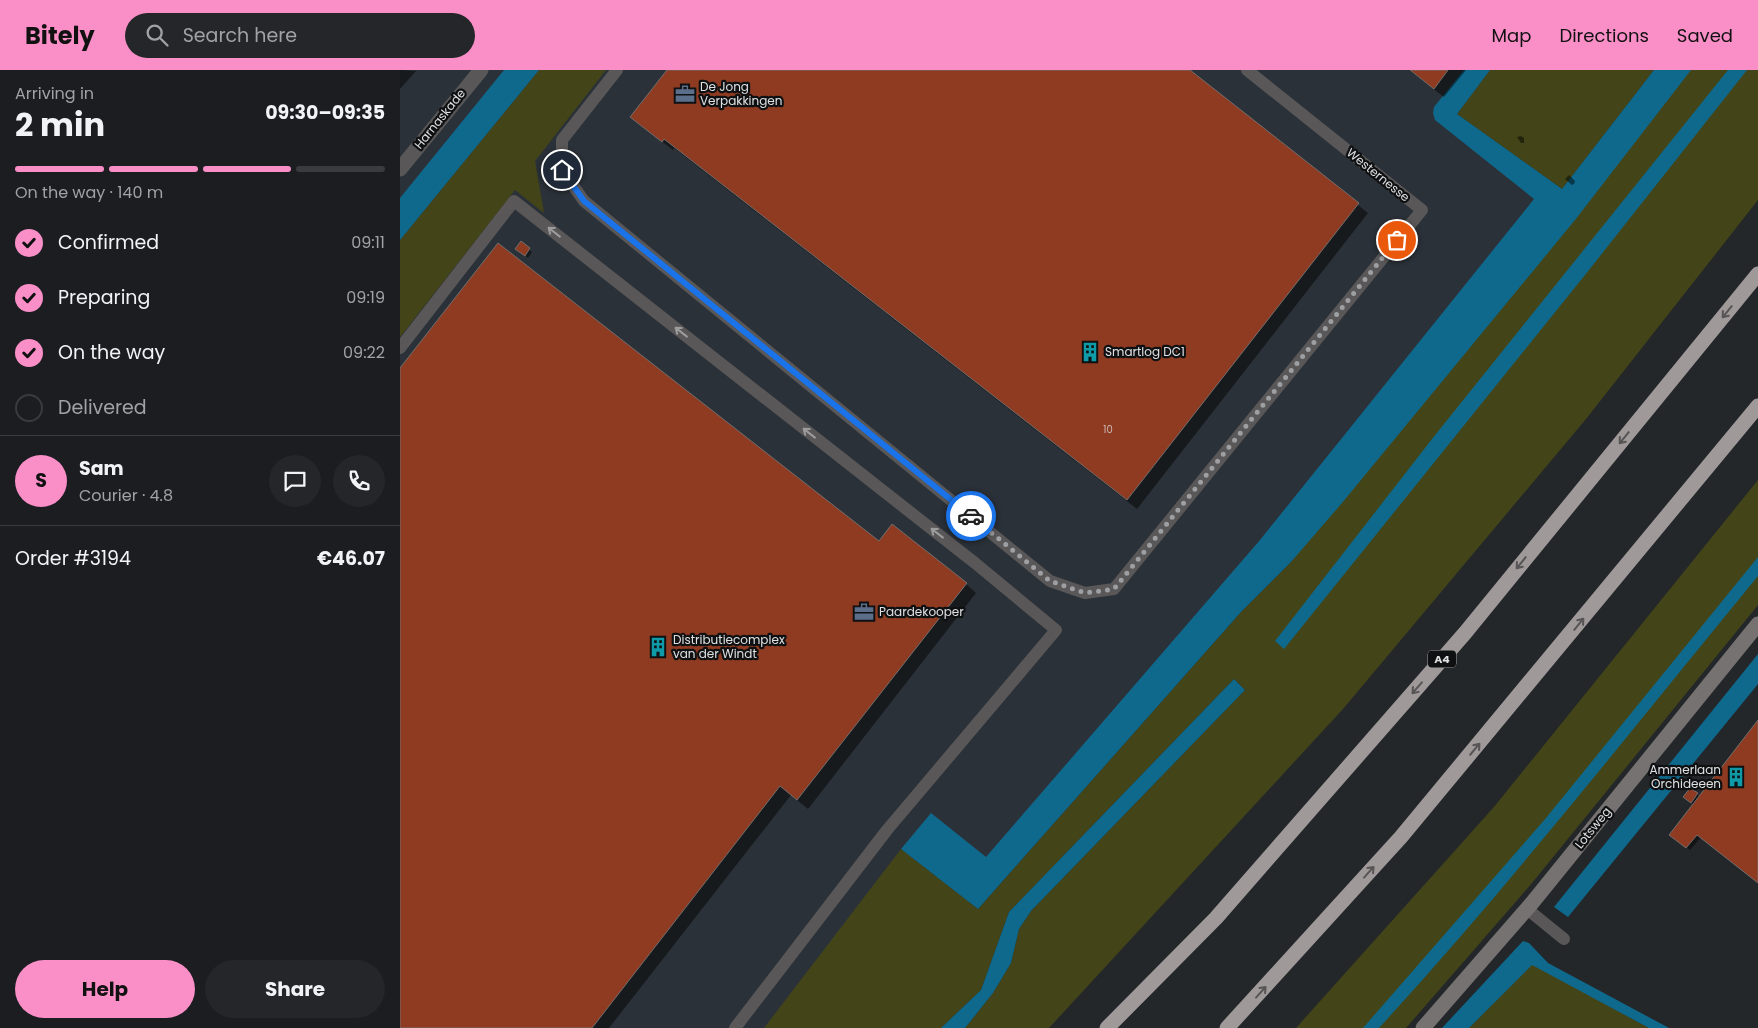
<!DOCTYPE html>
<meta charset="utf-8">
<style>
body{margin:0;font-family:Poppins,sans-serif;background:#242629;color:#f1f3f6;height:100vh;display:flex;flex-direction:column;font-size:19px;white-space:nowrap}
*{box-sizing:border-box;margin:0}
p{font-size:16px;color:#a0a2a5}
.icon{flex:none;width:28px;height:28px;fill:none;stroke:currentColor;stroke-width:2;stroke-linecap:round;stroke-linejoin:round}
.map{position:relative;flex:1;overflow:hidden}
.drawer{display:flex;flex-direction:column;background:#1b1d20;width:400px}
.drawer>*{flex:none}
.pin{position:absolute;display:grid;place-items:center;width:42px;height:42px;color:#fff;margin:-21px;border:2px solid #fff;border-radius:50%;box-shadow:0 1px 5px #0007}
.courier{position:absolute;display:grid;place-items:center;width:50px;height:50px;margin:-25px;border:4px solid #1a73e8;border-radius:50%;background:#fff;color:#222;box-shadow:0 1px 6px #0007}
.headline em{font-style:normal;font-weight:700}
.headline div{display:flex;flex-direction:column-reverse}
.headline{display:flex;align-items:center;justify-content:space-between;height:85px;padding:0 15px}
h1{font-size:32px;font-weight:700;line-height:38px}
.bar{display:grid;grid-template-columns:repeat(4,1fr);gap:8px 5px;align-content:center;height:60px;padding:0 15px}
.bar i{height:6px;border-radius:4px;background:#393b3e}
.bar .active{background:#fa8fc8}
.bar p{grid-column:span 4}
.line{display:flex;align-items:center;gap:12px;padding:0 15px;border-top:1px solid #393b3e}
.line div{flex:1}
.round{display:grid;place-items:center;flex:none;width:52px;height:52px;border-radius:26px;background:#242629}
ol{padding:0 15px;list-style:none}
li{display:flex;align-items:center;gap:15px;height:55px}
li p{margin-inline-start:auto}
li .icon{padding:5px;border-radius:50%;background:#fa8fc8;color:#111;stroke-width:4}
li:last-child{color:#a0a2a5}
li i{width:28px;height:28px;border:2px solid #393b3e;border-radius:50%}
.action{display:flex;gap:10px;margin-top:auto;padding:10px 15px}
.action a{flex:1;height:58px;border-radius:30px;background:#fa8fc8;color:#111;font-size:20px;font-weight:700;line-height:58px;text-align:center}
.action a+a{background:#242629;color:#f1f3f6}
header{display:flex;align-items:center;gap:30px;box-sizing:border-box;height:70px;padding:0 25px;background:#fa8fc8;color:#111}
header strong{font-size:24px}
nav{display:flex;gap:28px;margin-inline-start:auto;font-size:18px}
.search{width:350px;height:45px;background:#242629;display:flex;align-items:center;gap:12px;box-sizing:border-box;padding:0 18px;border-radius:28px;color:#a0a2a5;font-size:19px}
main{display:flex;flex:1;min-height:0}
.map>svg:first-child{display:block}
.built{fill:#2b3138}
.green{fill:#434518}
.water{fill:#0f698d}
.shadow{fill:#0007}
.building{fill:#8e3b21;stroke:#736e6d}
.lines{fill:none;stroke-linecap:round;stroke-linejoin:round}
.lane{stroke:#595757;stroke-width:12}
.street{stroke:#595757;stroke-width:15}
.secondary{stroke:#767272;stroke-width:15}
.highway{stroke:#9f999a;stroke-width:15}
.oneway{stroke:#9c9c9c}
.oneway2{stroke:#575456}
.done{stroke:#9d9fa2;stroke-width:5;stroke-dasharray:0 9}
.route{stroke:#1a73e8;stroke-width:6}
.labels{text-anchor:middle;stroke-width:4.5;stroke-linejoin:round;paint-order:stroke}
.number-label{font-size:10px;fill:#cab7b2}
.shield{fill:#0f1011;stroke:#a0a2a3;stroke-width:1}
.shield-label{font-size:11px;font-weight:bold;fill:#dee0e2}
.poi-label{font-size:12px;fill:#dee0e2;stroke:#0f1011;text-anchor:start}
.street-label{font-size:12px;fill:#dee0e2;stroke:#0f1011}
</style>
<header>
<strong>Bitely</strong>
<div class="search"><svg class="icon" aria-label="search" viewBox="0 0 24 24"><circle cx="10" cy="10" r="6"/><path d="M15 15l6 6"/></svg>Search here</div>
<nav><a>Map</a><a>Directions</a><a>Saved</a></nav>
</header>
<main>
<section class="drawer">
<div class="headline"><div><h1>2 min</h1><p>Arriving in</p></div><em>09:30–09:35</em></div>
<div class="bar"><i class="active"></i><i class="active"></i><i class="active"></i><i></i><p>On the way · 140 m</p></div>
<ol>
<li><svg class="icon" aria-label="check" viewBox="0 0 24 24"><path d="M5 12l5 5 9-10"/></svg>Confirmed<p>09:11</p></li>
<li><svg class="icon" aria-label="check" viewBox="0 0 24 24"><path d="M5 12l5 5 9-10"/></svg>Preparing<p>09:19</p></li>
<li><svg class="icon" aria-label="check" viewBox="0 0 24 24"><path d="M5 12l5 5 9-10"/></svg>On the way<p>09:22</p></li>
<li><i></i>Delivered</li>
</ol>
<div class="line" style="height:90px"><b class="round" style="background:#fa8fc8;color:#111">S</b><div><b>Sam</b><p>Courier · 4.8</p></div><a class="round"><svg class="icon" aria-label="chat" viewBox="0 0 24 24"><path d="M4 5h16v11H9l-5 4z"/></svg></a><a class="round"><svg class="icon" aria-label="phone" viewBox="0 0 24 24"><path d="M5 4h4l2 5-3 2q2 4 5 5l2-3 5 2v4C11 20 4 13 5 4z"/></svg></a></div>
<div class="line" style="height:65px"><div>Order #3194</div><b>€46.07</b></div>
<div class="action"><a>Help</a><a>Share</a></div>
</section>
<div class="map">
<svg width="1358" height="958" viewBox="0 0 1358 958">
<rect width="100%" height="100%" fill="#24272a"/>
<!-- built -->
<path class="built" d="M0,0h1267l-806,958h-461z"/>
<!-- green -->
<g class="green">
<path d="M139,0h67l-71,91 9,52 -29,-23 -115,147v-97z"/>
<path d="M1090,0h164l-92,119 -105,-75z"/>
<path d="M1272,0h86v130l-172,219 -243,290 -294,319h-84l28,-35 18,-30 8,-34 12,-18 214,-221 -11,-11 -225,233 -28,78 -40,38h-177l137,-179 77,60 263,-297 50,-50z"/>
<path d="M1358,410v125l-226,278 -126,145h-110l198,-221z"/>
<path d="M1132,894l117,64h-180z"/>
</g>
<!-- water -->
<g class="water">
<path d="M104,0h35l-139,170v-42z"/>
<path d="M1064,0h26l-33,44 105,75 92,-119h37l-116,150 -233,283 -51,59 -50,50 -263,297 -77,-60 30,-36 55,44 274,-317 274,-341 -99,-79 -2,-7 1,-6z"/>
<path d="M1328,0h19l-158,200 -305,379 -9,-8 157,-202z"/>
<path d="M1358,487v19c-125,152 -246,307 -379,452h-16l183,-210z"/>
<path d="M1358,584v30l-190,233 -14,-10z"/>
<path d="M834,609l11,11 -214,221 -12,18 -8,34 -18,30 -28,35h-24l40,-38 28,-78z"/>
<path d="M1123,871l6,2 19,20 121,65h-20l-117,-63 -63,63h-27z"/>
</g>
<!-- shadow -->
<g class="shadow">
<path d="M0,0l16,1 -16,18z"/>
<path d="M268,0h520l180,143 -231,296 -463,-361 -1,2 -31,-24 -10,-9z"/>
<path d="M1009,0h57l-22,27z"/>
<path d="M1121,66l3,2v5h-3l-4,-6z"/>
<path d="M1169,105l6,6 -1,3 -2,1 -7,-6z"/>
<path d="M121,173l11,9 -4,6 -8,-7z"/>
<path d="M0,300l479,173 87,41 10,9 -168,216 -17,-14 -182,233h-209z"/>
<path d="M1358,652v160l-57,-45 -11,13 -16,-13 20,-32 -6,-5 3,-11 9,8z"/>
</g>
<!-- building -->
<g class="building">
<path d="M267,0h523l169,133 -232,297 -463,-361 -2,3 -32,-25z"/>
<path d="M1010,0h38l-14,19z"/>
<path d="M121,171l9,7 -5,8 -10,-7z"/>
<path d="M98,173l381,298 13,-17 75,59 -170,217 -17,-14 -188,242h-192v-660z"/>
<path d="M1358,650v163l-61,-48 -11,13 -17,-13z"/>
<path d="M1290,718l8,5 -7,10 -8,-6z"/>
</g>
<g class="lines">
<!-- lane -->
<g class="lane">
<path d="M217,0l-55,70v30l22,31 466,380 35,12 29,-4 308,-379 -175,-140"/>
<path d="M0,278l114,-147 461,362 81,67 -169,200 -152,198"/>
<path d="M1127,839l37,30"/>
</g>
<!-- street -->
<path class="street" d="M0,99l81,-99"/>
<!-- secondary -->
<path class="secondary" d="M1023,958l109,-125 226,-279"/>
<!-- highway -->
<g class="highway">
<path d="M707,958l109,-110 249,-285 293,-359"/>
<path d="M827,958l174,-191 357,-431"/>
</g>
</g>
<!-- one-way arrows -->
<defs><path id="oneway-shaft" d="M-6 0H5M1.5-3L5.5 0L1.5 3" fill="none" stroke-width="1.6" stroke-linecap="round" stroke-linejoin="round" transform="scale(1.25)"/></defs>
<g class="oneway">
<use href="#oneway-shaft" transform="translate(154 162) rotate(-142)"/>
<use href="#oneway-shaft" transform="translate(281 262) rotate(-142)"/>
<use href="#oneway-shaft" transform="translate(409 363) rotate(-142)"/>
<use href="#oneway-shaft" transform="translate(537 463) rotate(-142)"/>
</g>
<g class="oneway2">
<use href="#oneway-shaft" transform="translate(1327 242) rotate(129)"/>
<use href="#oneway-shaft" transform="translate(1224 368) rotate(129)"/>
<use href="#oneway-shaft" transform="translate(1121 493) rotate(129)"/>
<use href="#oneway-shaft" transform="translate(1179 554) rotate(-51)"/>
<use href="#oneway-shaft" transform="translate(1017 618) rotate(131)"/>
<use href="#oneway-shaft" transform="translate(1075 679) rotate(-50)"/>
<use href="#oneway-shaft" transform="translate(969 802) rotate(-48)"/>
<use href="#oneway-shaft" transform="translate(861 922) rotate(-48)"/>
</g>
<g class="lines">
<!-- done -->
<path class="done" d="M571,446l79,65 35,12 29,-4 283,-349"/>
<!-- route -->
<path class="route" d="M162,100l22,31 387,315"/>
</g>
<!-- icons -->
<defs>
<symbol id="office-bare" viewBox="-9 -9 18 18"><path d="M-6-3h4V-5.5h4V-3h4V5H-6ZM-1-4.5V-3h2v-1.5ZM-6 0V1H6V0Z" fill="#5c6f8a" stroke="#0f1011" stroke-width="2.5" paint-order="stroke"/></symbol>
<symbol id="building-bare" viewBox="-9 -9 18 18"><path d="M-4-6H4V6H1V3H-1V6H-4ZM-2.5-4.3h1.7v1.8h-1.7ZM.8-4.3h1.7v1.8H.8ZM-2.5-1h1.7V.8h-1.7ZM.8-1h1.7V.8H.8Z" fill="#0f9aa8" stroke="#0f1011" stroke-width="2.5" paint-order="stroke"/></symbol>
</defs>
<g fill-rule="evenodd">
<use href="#office-bare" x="271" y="10" width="28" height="28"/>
<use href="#building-bare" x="676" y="268" width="28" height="28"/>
<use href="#office-bare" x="450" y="528" width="28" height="28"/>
<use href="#building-bare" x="244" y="563" width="28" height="28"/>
<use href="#building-bare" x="1322" y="693" width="28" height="28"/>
</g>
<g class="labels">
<!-- number labels -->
<g class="number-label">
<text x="708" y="363">10</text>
</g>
<!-- shield labels -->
<rect class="shield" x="1028" y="580.5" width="28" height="17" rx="4"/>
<g class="shield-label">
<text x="1042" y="593">A4</text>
</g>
<!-- poi labels -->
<g class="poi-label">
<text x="300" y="21">De Jong<tspan x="300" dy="14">Verpakkingen</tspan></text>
<text x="705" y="286">Smartlog DC1</text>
<text x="479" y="546">Paardekooper</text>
<text x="273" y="574">Distributiecomplex<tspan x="273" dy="14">van der Windt</tspan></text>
<text x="1321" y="704" text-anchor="end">Ammerlaan<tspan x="1321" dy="14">Orchideeen</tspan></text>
</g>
<!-- street labels -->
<g class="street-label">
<text transform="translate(40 49) rotate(-51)" y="4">Harnaskade</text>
<text transform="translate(978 105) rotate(39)" y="4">Westernesse</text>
<text transform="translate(1193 758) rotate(-51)" y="4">Lotsweg</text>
</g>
</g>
</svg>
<div class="pin" style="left:997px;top:170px;background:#ea580c"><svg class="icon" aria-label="bag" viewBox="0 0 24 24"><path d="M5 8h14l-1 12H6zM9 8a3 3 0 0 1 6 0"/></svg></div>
<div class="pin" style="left:162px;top:100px;background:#1f2937"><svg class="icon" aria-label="home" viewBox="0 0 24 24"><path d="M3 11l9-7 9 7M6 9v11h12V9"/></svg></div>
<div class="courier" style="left:571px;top:446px"><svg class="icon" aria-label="car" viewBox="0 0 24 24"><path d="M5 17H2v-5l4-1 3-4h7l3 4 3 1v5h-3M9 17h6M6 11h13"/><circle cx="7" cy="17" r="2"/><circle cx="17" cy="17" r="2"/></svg></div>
</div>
</main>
